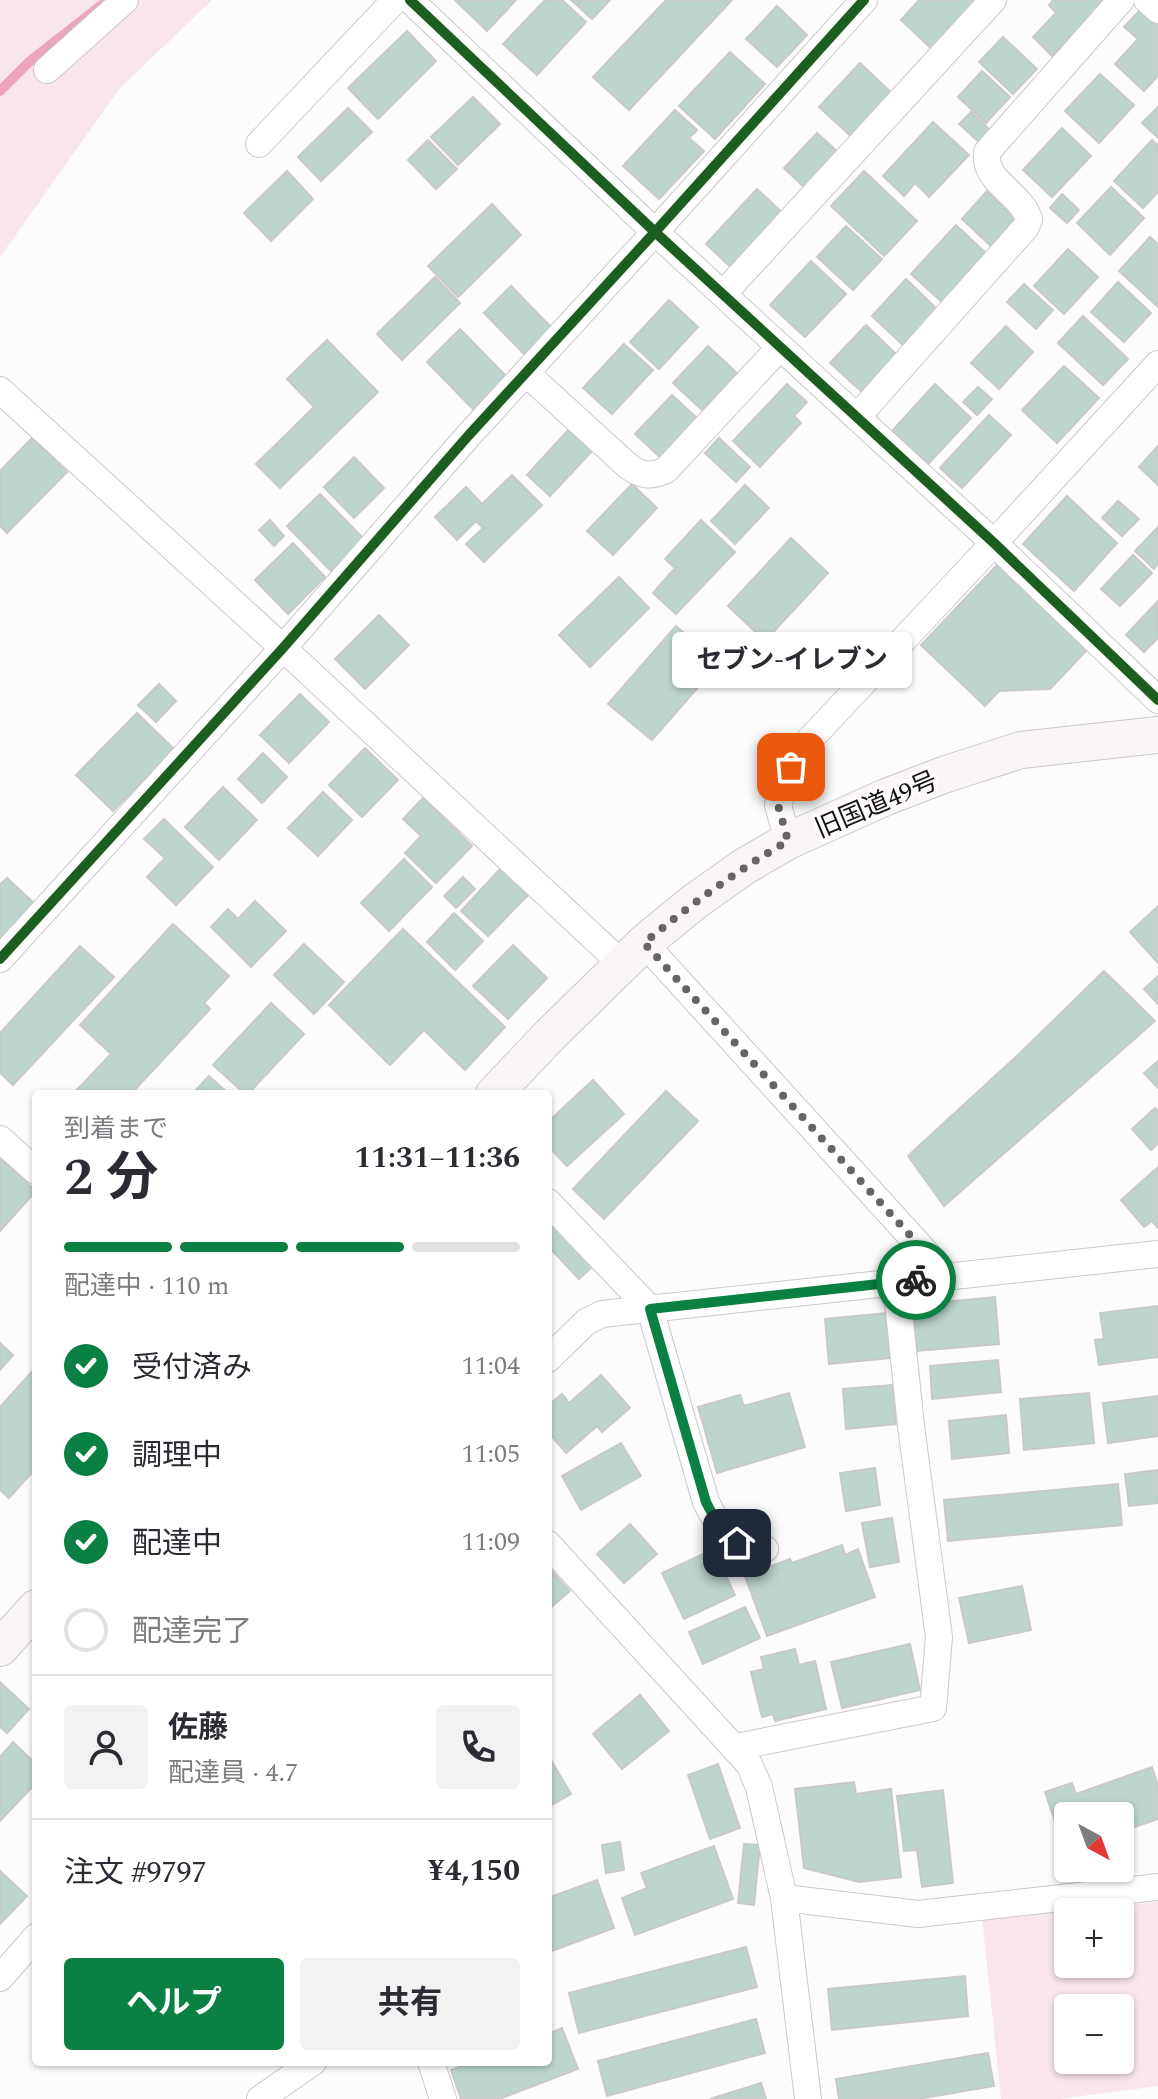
<!DOCTYPE html>
<html lang="ja">
<meta charset="utf-8">
<style>
body{margin:0;font-family:Spectral,"Noto Sans JP",serif;background:#f2f2f3;color:#2b2b33;height:100vh;display:flex;flex-direction:column;font-size:30px;white-space:nowrap}
*{box-sizing:border-box;margin:0}
p{font-size:26px;color:#7c7c81}
.icon{flex:none;width:44px;height:44px;fill:none;stroke:currentColor;stroke-width:2;stroke-linecap:round;stroke-linejoin:round}
.map{position:relative;flex:1;overflow:hidden}
.side{position:absolute;left:32px;top:1090px;width:520px;height:976px;display:flex;flex-direction:column;background:#fff;border-radius:8px;box-shadow:0 2px 6px #0004}
.side>*{flex:none}
.needle{width:52px;rotate:139deg}
.tools{position:absolute;left:1054px;top:1802px;display:grid;gap:16px}
.tools a{display:grid;place-items:center;width:80px;height:80px;border-radius:8px;background:#fff;box-shadow:0 2px 6px #0004;font-size:40px}
.pin{position:absolute;display:grid;place-items:center;width:68px;height:68px;color:#fff;margin:-34px;border-radius:16px;box-shadow:0 4px 12px #0006}
.courier{position:absolute;display:grid;place-items:center;width:80px;height:80px;margin:-40px;border:6px solid #0b8043;border-radius:50%;background:#fff;color:#222;box-shadow:0 2px 10px #0007}
.bubble{position:absolute;height:56px;border-radius:8px;background:#fff;box-shadow:0 2px 6px #0004;font-size:26px;font-weight:700;line-height:56px;text-align:center}
.overview em{font-style:normal;font-weight:700}
.overview div{display:flex;flex-direction:column-reverse}
.overview{display:flex;align-items:center;justify-content:space-between;height:136px;padding:0 32px}
h1{font-size:52px;font-weight:700;line-height:60px}
.bar{display:grid;grid-template-columns:repeat(4,1fr);gap:12px 8px;align-content:center;height:96px;padding:0 32px}
.bar i{height:10px;border-radius:6px;background:#e1e1e2}
.bar .current{background:#0b8043}
.bar p{grid-column:span 4}
.line{display:flex;align-items:center;gap:20px;padding:0 32px;border-top:2px solid #e1e1e2}
.line div{flex:1}
.round{display:grid;place-items:center;flex:none;width:84px;height:84px;border-radius:8px;background:#f2f2f3}
ol{padding:0 32px;list-style:none}
li{display:flex;align-items:center;gap:24px;height:88px}
li p{margin-inline-start:auto}
li .icon{padding:8px;border-radius:50%;background:#0b8043;color:#fff;stroke-width:4}
li:last-child{color:#7c7c81}
li i{width:44px;height:44px;border:4px solid #e1e1e2;border-radius:50%}
.action{display:flex;gap:16px;margin-top:auto;padding:16px 32px}
.action a{flex:1;height:92px;border-radius:8px;background:#0b8043;color:#fff;font-size:32px;font-weight:700;line-height:92px;text-align:center}
.action a+a{background:#f2f2f3;color:#2b2b33}
.map>svg:first-child{display:block}
.green{fill:#f9e6ec;fill-rule:evenodd}
.lines{fill:none;stroke-linecap:round;stroke-linejoin:round}
.stream{stroke:#eba6bd;stroke-width:10}
.building{fill:#bdd5ce;stroke:#c9c9c9;stroke-width:2}
.street-casing{stroke:#cbc9c9;stroke-width:28}
.secondary-casing{stroke:#cbc9c9;stroke-width:38}
.street{stroke:#fff;stroke-width:26}
.secondary{stroke:#faf6f7;stroke-width:36}
.cycleway-casing{stroke:#fefbfb;stroke-width:15}
.cycleway{stroke:#1b5e20;stroke-width:10}
.done{stroke:#666465;stroke-width:8;stroke-dasharray:0 14.4}
.route{stroke:#0b8043;stroke-width:10}
.labels{text-anchor:middle;stroke-width:8;stroke-linejoin:round;paint-order:stroke}
.street-label{font-size:26px;fill:#151213;stroke:#fefbfb}
</style>
<div class="map">
<svg width="1158" height="2099" viewBox="0 0 1158 2099">
<rect width="100%" height="100%" fill="#fdfcfc"/>
<!-- green -->
<g class="green">
<path d="M0,0h212l-92,88 -120,169z"/>
<path d="M1158,1902v184l-99,13h-58l-19,-182zM1068,1912h52v52h-52zM1068,2008h52v52h-52z"/>
</g>
<g class="lines">
<!-- stream -->
<path class="stream" d="M0,91l29,-29 74,-58"/>
</g>
<!-- building -->
<g class="building">
<path d="M455,0h61l-29,31z"/>
<path d="M545,0h17l24,22 -49,53 -34,-31z"/>
<path d="M571,0h39l-18,19z"/>
<path d="M666,0h66l-103,110 -36,-33z"/>
<path d="M919,0h56l5,5 -44,48 -35,-33z"/>
<path d="M1053,0h52l-53,56 -19,-19 23,-24 -7,-8z"/>
<path d="M777,6l30,29 -30,32 -31,-28z"/>
<path d="M1142,8l16,15v53l-14,15 -29,-27 23,-25 -14,-12z"/>
<path d="M407,31l29,30 -58,58 -30,-31z"/>
<path d="M1003,37l34,32 -24,25 -34,-32z"/>
<path d="M730,52l35,32 -50,55 -36,-33z"/>
<path d="M860,63l35,33 -40,44 -36,-33z"/>
<path d="M982,71l28,26 -24,26 -28,-26z"/>
<path d="M1100,74l34,31 -35,38 -34,-32z"/>
<path d="M473,97l27,27 -42,41 -27,-28z"/>
<path d="M1158,107v31l-16,-15z"/>
<path d="M348,108l24,24 -51,49 -23,-24z"/>
<path d="M675,110l22,20 -8,8 15,13 -45,48 -36,-33z"/>
<path d="M971,112l19,18 -11,12 -20,-18z"/>
<path d="M933,122l36,33 -40,42 -14,-14 -11,13 -21,-20z"/>
<path d="M1062,128l29,28 -39,41 -29,-27z"/>
<path d="M817,133l23,21 -33,36 -23,-22z"/>
<path d="M428,140l29,29 -21,20 -28,-29z"/>
<path d="M1152,140l6,5v47l-15,16 -29,-27z"/>
<path d="M287,171l26,28 -42,42 -27,-28z"/>
<path d="M864,171l53,50 -33,35 -53,-50z"/>
<path d="M1111,187l33,31 -34,37 -33,-32z"/>
<path d="M757,189l31,29 -51,55 -31,-29z"/>
<path d="M987,191l32,30 -26,27 -31,-29z"/>
<path d="M1062,194l17,16 -12,13 -17,-15z"/>
<path d="M492,204l29,31 -63,62 -30,-31z"/>
<path d="M956,225l32,30 -45,48 -32,-29z"/>
<path d="M846,226l36,33 -29,31 -36,-33z"/>
<path d="M1150,237l8,7v63l-39,-36z"/>
<path d="M1068,249l30,28 -34,37 -30,-28z"/>
<path d="M811,261l35,33 -41,43 -35,-32z"/>
<path d="M435,277l25,26 -58,57 -25,-26z"/>
<path d="M906,279l33,32 -34,36 -33,-31z"/>
<path d="M1118,282l33,31 -27,29 -33,-30z"/>
<path d="M1024,284l29,26 -17,19 -29,-27z"/>
<path d="M511,286l40,41 -27,27 -40,-41z"/>
<path d="M669,300l29,27 -39,42 -29,-27z"/>
<path d="M1083,316l45,43 -25,26 -45,-42z"/>
<path d="M866,325l31,30 -35,37 -32,-29z"/>
<path d="M1006,326l27,26 -34,37 -28,-26z"/>
<path d="M460,329l46,47 -33,33 -46,-47z"/>
<path d="M327,340l51,52 -98,96 -24,-24 58,-57 -27,-28z"/>
<path d="M624,344l29,26 -41,44 -29,-26z"/>
<path d="M708,346l29,27 -35,37 -29,-27z"/>
<path d="M1064,366l35,32 -42,45 -35,-33z"/>
<path d="M787,384l20,18 -13,14 7,7 -41,44 -27,-26z"/>
<path d="M935,384l36,34 -43,46 -36,-33z"/>
<path d="M978,387l14,12 -15,16 -14,-13z"/>
<path d="M672,395l26,24 -36,40 -27,-25z"/>
<path d="M989,415l22,20 -49,53 -22,-20z"/>
<path d="M571,427l23,22 -44,47 -23,-21z"/>
<path d="M32,438l35,34 -60,61 -7,-7v-55z"/>
<path d="M719,438l31,29 -14,15 -31,-29z"/>
<path d="M1158,446v39l-19,-18z"/>
<path d="M354,457l30,31 -30,30 -30,-31z"/>
<path d="M512,475l30,30 -58,57 -18,-18 17,-16 -7,-7 -19,19 -22,-23 31,-30 16,17z"/>
<path d="M632,484l25,24 -44,47 -26,-24z"/>
<path d="M745,485l24,23 -34,36 -24,-23z"/>
<path d="M320,494l44,45 -33,32 -44,-45z"/>
<path d="M1067,496l50,47 -43,48 -51,-47z"/>
<path d="M1118,501l21,18 -17,17 -20,-18z"/>
<path d="M270,520l14,16 -10,10 -15,-16z"/>
<path d="M701,520l34,32 -59,62 -23,-21 22,-25 -10,-9z"/>
<path d="M1158,527v37l-4,5 -19,-18z"/>
<path d="M791,538l37,35 -63,68 -37,-35z"/>
<path d="M293,543l32,34 -37,37 -33,-34z"/>
<path d="M1133,555l19,18 -32,33 -19,-17z"/>
<path d="M997,565l90,85 -37,39 -51,2 -14,15 -64,-61z"/>
<path d="M619,577l30,31 -59,59 -31,-32z"/>
<path d="M1157,602l1,36 -14,14 -18,-17z"/>
<path d="M379,615l30,30 -44,44 -30,-30z"/>
<path d="M676,626l43,37 -67,77 -44,-36z"/>
<path d="M159,684l17,17 -20,21 -18,-17z"/>
<path d="M300,694l29,28 -40,41 -29,-28z"/>
<path d="M137,713l37,36 -61,62 -37,-36z"/>
<path d="M365,748l33,32 -36,37 -33,-32z"/>
<path d="M263,753l24,24 -25,26 -24,-24z"/>
<path d="M223,787l34,33 -38,40 -34,-33z"/>
<path d="M323,792l29,28 -34,36 -30,-28z"/>
<path d="M423,798l49,48 -36,37 -31,-30 16,-17 -18,-17z"/>
<path d="M164,819l49,48 -37,38 -29,-28 18,-19 -21,-19z"/>
<path d="M404,859l28,28 -43,44 -28,-28z"/>
<path d="M501,868l27,27 -40,41 -27,-25z"/>
<path d="M463,877l12,12 -19,19 -12,-12z"/>
<path d="M7,878l27,25 -34,37v-55z"/>
<path d="M255,901l31,30 -35,36 -40,-40 17,-18 10,10z"/>
<path d="M1158,906v57l-28,-31z"/>
<path d="M454,913l29,28 -28,29 -28,-28z"/>
<path d="M173,924l56,52 -25,27 6,6 -79,85h-58l38,-40 -31,-29z"/>
<path d="M403,929l102,98 -40,43 -41,-40 -34,35 -61,-60z"/>
<path d="M304,944l40,38 -30,32 -40,-39z"/>
<path d="M513,945l34,33 -39,41 -35,-33z"/>
<path d="M80,946l34,31 -101,108 -13,-12v-40z"/>
<path d="M1104,971l51,50 -211,185 -36,-50 111,-102z"/>
<path d="M1158,976v28l-14,-15z"/>
<path d="M271,1003l33,31 -56,60h-3l-32,-29z"/>
<path d="M1158,1061v27l-14,-15z"/>
<path d="M209,1076l20,18h-37z"/>
<path d="M593,1080l31,34 -57,52 -19,-20v-24z"/>
<path d="M666,1091l32,30 -94,98 -31,-30z"/>
<path d="M1155,1108l3,3v33l-7,6 -19,-21z"/>
<path d="M0,1158l36,33 -36,40z"/>
<path d="M1158,1167v61l-6,-7 -8,6 -23,-27z"/>
<path d="M548,1216l44,51 -13,12 -31,-33z"/>
<path d="M995,1297l4,47 -82,7 -5,-46z"/>
<path d="M1158,1306v51l-59,8 -4,-25 9,-1 -4,-26z"/>
<path d="M886,1313l4,45 -61,6 -4,-45z"/>
<path d="M0,1343l13,12 -13,15z"/>
<path d="M998,1360l3,32 -69,7 -2,-33z"/>
<path d="M36,1367v101l-27,30 -9,-8v-83z"/>
<path d="M601,1375l29,33 -28,24 -5,-6 -31,27 -18,-21v-26l14,-12 7,9z"/>
<path d="M892,1385l4,39 -50,5 -3,-40z"/>
<path d="M789,1393l16,54 -88,26 -19,-66 42,-12 4,11z"/>
<path d="M1089,1393l5,50 -70,7 -4,-51z"/>
<path d="M1158,1396v40l-50,7 -5,-40z"/>
<path d="M1006,1415l3,38 -57,6 -3,-38z"/>
<path d="M621,1443l20,33 -60,34 -19,-34z"/>
<path d="M875,1468l5,37 -34,6 -6,-38z"/>
<path d="M1158,1470v33l-29,3 -4,-32z"/>
<path d="M1118,1484l4,41 -174,16 -4,-41z"/>
<path d="M892,1518l7,44 -29,5 -8,-44z"/>
<path d="M630,1524l27,30 -33,29 -27,-29z"/>
<path d="M842,1545l3,10 13,-6 17,48 -108,39 -22,-60 45,-17 2,4z"/>
<path d="M714,1549l21,46 -51,24 -22,-46z"/>
<path d="M548,1567l22,24 -22,19z"/>
<path d="M1022,1586l9,44 -62,13 -10,-45z"/>
<path d="M745,1607l15,31 -57,26 -14,-32z"/>
<path d="M910,1644l10,46 -78,18 -11,-46z"/>
<path d="M795,1649l4,16 16,-4 11,48 -51,12 -2,-7 -11,3 -11,-45 13,-3 -3,-12z"/>
<path d="M0,1682l29,27 -22,24 -7,-6z"/>
<path d="M640,1695l29,36 -47,38 -29,-35z"/>
<path d="M13,1742l23,22v19l-36,38v-64z"/>
<path d="M548,1755l23,39 -23,13z"/>
<path d="M718,1764l22,64 -30,11 -22,-64z"/>
<path d="M1152,1767l6,19v33l-38,13v-16h-52v34l-3,1 -20,-59 27,-9 4,11z"/>
<path d="M854,1782l2,12 35,-5 10,88 -42,5 -55,-14 -9,-79z"/>
<path d="M943,1790l10,93 -31,4 -5,-37 -13,1 -7,-55z"/>
<path d="M620,1842l4,28 -18,3 -4,-28z"/>
<path d="M744,1844l16,1 -6,60 -16,-2z"/>
<path d="M714,1846l19,53 -98,36 -13,-37 25,-10 -6,-15z"/>
<path d="M0,1871l27,25 -27,28z"/>
<path d="M597,1880l17,48 -65,24 -1,-54z"/>
<path d="M746,1947l11,40 -178,46 -10,-40z"/>
<path d="M965,1976l3,40 -136,14 -4,-41z"/>
<path d="M756,2019l9,34 -158,43 -9,-35z"/>
<path d="M562,2028l16,41 -79,30h-38l-10,-29 22,-8h75v-28z"/>
<path d="M988,2053l6,33 -76,13h-79l-3,-20z"/>
<path d="M761,2083l5,16h-56z"/>
</g>
<g class="lines">
<defs>
<g id="street">
<path d="M410,0l245,232 339,311 164,157"/>
<path d="M1147,0l11,10"/>
<path d="M47,70l78,-70"/>
<path d="M259,144l136,-144"/>
<path d="M723,294l270,-294"/>
<path d="M526,373l102,93c13,10 23,11 38,4l114,-123"/>
<path d="M0,390l283,258 338,315"/>
<path d="M857,417l169,-190 3,-8c-8,-26 -46,-37 -42,-67l134,-152"/>
<path d="M788,841l-10,-36 13,-38 11,-19 192,-205 164,-179"/>
<path d="M644,943l284,312 4,24"/>
<path d="M0,959l283,-311 185,-212 187,-204 209,-232"/>
<path d="M0,1139l36,32"/>
<path d="M548,1202l102,107 56,193c12,24 27,49 59,47"/>
<path d="M548,1359l38,-37 16,-8 556,-60"/>
<path d="M548,1544l201,220 10,23 25,111 24,201"/>
<path d="M736,1747l197,-39 6,-71 -28,-211 -15,-143"/>
<path d="M784,1898l134,16 240,-27"/>
<path d="M0,1978l36,-41"/>
<path d="M431,2062l12,37"/>
<path d="M260,2099l53,-37"/>
</g>
<g id="secondary">
<path d="M494,1094l56,-59 94,-92 50,-41 51,-36 43,-25 98,-44 60,-23 75,-24 137,-15"/>
<path d="M0,1648l36,-40"/>
</g>
</defs>
<!-- street casing -->
<use href="#street" class="street-casing"/>
<!-- secondary casing -->
<use href="#secondary" class="secondary-casing"/>
<!-- street -->
<use href="#street" class="street"/>
<!-- secondary -->
<use href="#secondary" class="secondary"/>
<defs>
<g id="cycleway">
<path d="M410,0l245,232 339,311 164,157"/>
<path d="M0,959l283,-311 185,-212 187,-204 209,-232"/>
</g>
</defs>
<!-- cycleway casing -->
<use href="#cycleway" class="cycleway-casing"/>
<!-- cycleway -->
<use href="#cycleway" class="cycleway"/>
</g>
<g class="lines">
<!-- done -->
<path class="done" d="M791,767l-13,38 10,36c-52,30 -98,64 -144,102l284,312 4,24 -16,1"/>
<!-- route -->
<path class="route" d="M737,1543c-15,-12 -23,-25 -31,-41l-56,-193 266,-29"/>
</g>
<g class="labels">
<!-- street labels -->
<g class="street-label">
<text transform="translate(876 804) rotate(-23)" y="9">旧国道49号</text>
</g>
</g>
</svg>
<div class="tools">
<a><svg class="needle" viewBox="-14 -14 28 28"><path d="M0-13l5 13h-10z" fill="#e53935"/><path d="M0 13l5-13h-10z" fill="#7c7c81"/></svg></a>
<a>+</a>
<a>−</a>
</div>
<div class="pin" style="left:791px;top:767px;background:#ea580c"><svg class="icon" aria-label="bag" viewBox="0 0 24 24"><path d="M5 8h14l-1 12H6zM9 8a3 3 0 0 1 6 0"/></svg></div>
<div class="pin" style="left:737px;top:1543px;background:#1f2937"><svg class="icon" aria-label="home" viewBox="0 0 24 24"><path d="M3 11l9-7 9 7M6 9v11h12V9"/></svg></div>
<div class="courier" style="left:916px;top:1280px"><svg class="icon" aria-label="bike" viewBox="0 0 24 24"><circle cx="6" cy="16" r="4"/><circle cx="18" cy="16" r="4"/><path d="M6 16l4-8h5l3 8M10 8l3 8H6M13 5h3"/></svg></div>
<div class="bubble" style="left:672px;top:632px;width:240px">セブン-イレブン</div>
<section class="side">
<div class="overview"><div><h1>2 分</h1><p>到着まで</p></div><em>11:31–11:36</em></div>
<div class="bar"><i class="current"></i><i class="current"></i><i class="current"></i><i></i><p>配達中 · 110 m</p></div>
<ol>
<li><svg class="icon" aria-label="check" viewBox="0 0 24 24"><path d="M5 12l5 5 9-10"/></svg>受付済み<p>11:04</p></li>
<li><svg class="icon" aria-label="check" viewBox="0 0 24 24"><path d="M5 12l5 5 9-10"/></svg>調理中<p>11:05</p></li>
<li><svg class="icon" aria-label="check" viewBox="0 0 24 24"><path d="M5 12l5 5 9-10"/></svg>配達中<p>11:09</p></li>
<li><i></i>配達完了</li>
</ol>
<div class="line" style="height:144px"><a class="round"><svg class="icon" aria-label="person" viewBox="0 0 24 24"><circle cx="12" cy="8" r="4"/><path d="M4 21q1-7 8-7t8 7"/></svg></a><div><b>佐藤</b><p>配達員 · 4.7</p></div><a class="round"><svg class="icon" aria-label="phone" viewBox="0 0 24 24"><path d="M5 4h4l2 5-3 2q2 4 5 5l2-3 5 2v4C11 20 4 13 5 4z"/></svg></a></div>
<div class="line" style="height:104px"><div>注文 #9797</div><b>¥4,150</b></div>
<div class="action"><a>ヘルプ</a><a>共有</a></div>
</section>
</div>
